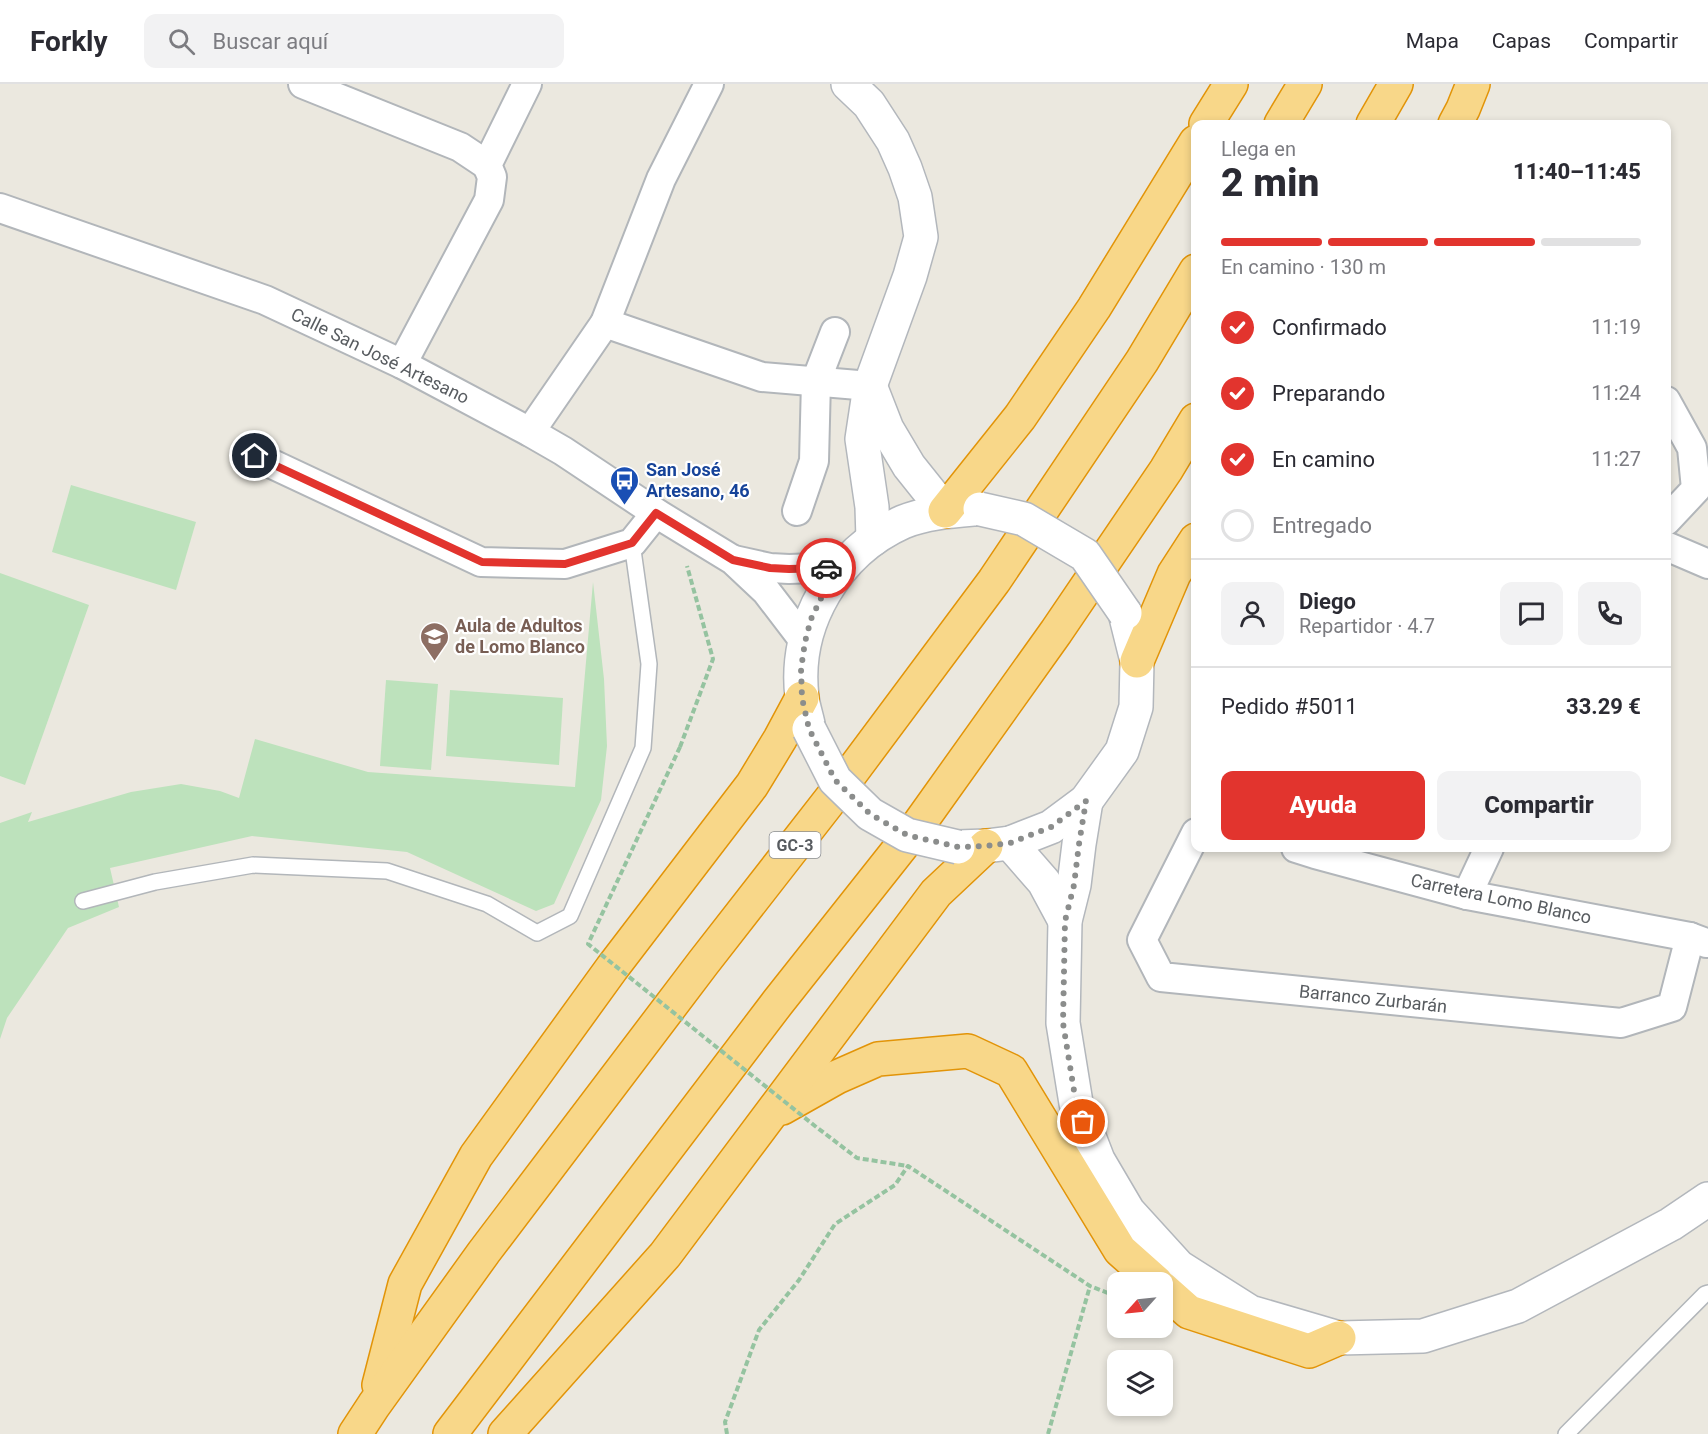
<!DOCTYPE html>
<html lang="es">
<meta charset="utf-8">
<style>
body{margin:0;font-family:Roboto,sans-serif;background:#f2f2f3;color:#2b2b33;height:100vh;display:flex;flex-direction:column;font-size:22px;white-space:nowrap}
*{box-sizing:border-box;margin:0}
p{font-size:20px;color:#7c7c81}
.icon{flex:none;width:33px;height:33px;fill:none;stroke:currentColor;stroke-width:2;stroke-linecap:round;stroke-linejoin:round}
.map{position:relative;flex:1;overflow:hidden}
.panel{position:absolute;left:1191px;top:36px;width:480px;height:732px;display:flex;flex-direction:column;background:#fff;border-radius:12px;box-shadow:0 3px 9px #0003}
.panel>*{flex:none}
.needle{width:39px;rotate:243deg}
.tools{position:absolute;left:1107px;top:1188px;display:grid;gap:12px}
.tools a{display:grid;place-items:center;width:66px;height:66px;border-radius:12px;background:#fff;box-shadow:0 3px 9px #0003;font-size:30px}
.pin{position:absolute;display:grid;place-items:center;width:51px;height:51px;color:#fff;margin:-26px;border:3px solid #fff;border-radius:50%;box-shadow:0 2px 6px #0007}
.courier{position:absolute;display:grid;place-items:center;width:60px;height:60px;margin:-30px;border:4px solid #e2342e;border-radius:50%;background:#fff;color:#222;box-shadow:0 2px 8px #0007}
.head em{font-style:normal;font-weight:800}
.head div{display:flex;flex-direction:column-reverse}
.head{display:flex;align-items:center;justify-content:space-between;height:102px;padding:0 30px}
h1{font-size:39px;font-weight:800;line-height:45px}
.bar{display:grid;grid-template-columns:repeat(4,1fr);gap:9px 6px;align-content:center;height:72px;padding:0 30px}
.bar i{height:8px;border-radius:4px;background:#e1e1e2}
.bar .on{background:#e2342e}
.bar p{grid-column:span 4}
.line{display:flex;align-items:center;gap:15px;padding:0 30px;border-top:2px solid #e1e1e2}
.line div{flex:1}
.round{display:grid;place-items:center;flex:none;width:63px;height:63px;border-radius:12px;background:#f2f2f3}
ol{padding:0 30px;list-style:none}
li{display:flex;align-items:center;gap:18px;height:66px}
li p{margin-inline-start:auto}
li .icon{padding:6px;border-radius:50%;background:#e2342e;color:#fff;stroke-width:4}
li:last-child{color:#7c7c81}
li i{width:33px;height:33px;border:3px solid #e1e1e2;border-radius:50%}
.primary-button{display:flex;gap:12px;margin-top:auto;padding:12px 30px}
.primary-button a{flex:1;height:69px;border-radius:12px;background:#e2342e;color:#fff;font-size:24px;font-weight:800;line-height:69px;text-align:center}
.primary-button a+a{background:#f2f2f3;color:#2b2b33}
header{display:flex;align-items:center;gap:36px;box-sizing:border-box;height:84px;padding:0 30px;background:#fff;border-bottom:2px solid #e1e1e2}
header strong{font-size:28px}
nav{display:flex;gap:33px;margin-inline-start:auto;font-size:21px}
.search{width:420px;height:54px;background:#f2f2f3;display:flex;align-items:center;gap:15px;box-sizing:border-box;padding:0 21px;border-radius:12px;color:#7c7c81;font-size:22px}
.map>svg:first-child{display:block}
.green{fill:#bde2bc}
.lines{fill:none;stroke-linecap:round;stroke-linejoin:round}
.lane-casing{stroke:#b2b6ba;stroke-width:18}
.street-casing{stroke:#b2b6ba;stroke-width:32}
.secondary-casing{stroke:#b3b7bc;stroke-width:36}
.highway-casing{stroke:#e29408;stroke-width:36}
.path{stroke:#95c3a0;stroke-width:4;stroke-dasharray:6 3;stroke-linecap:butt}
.lane{stroke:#fff;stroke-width:15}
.street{stroke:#fff;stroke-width:28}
.secondary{stroke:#fff;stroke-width:33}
.highway{stroke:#f8d789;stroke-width:33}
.secondary-bridge-casing{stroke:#b3b7bc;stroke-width:36;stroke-linecap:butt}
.path-bridge{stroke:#95c3a0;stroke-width:4;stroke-dasharray:6 3;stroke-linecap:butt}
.secondary-bridge{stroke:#fff;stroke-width:33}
.done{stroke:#8b8d8c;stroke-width:6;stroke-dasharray:0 10.8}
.route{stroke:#e2342e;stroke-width:8}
.labels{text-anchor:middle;stroke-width:4.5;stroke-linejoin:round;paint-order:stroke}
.shield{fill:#fff;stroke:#8a8d90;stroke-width:1.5}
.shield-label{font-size:16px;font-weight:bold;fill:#585c60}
.street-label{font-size:18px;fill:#585c60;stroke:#fff}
.transit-label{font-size:18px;font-weight:bold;fill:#164399;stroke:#fff;text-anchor:start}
.education-label{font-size:18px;font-weight:bold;fill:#785e54;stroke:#fff;text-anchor:start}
</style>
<header>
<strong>Forkly</strong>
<div class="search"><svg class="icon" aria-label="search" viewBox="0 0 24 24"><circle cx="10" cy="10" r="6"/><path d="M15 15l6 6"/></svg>Buscar aquí</div>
<nav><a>Mapa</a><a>Capas</a><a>Compartir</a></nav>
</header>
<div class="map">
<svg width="1708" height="1350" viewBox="0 0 1708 1350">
<rect width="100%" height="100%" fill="#ebe8df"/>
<!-- green -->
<g class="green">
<path d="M71,401l125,37 -20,68 -124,-38z"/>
<path d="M0,489l89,32 -64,180 -25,-9z"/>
<path d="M593,498l11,97 3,67 -6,54 -47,104 -18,7 -129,-59 -155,-16 -142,32 9,39 -51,21 -61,90 -7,21v-216l32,-11 -4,10 103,-30 50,-8 39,7 19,7 16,-59 113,33 207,15z"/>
<path d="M386,596l52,4 -7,86 -51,-4z"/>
<path d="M450,606l113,8 -4,67 -113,-9z"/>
</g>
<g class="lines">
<defs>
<g id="lane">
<path d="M83,817l72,-19 98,-17 134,6 100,33 50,29 33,-17 73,-168 6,-84 -17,-121"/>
<path d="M1566,1350l139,-140 3,-1"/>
</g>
<g id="street">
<path d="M303,0l157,63 27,18"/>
<path d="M0,124l265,92 137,64 128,68 33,19 93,62 77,47 33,31 39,51"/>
<path d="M605,239l157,54 108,9"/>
<path d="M402,280l87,-164 3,-23 -5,-12 40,-81"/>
<path d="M1666,317l26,47 4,41 -30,32"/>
<path d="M530,348l75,-109 56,-144 48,-95"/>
<path d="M255,372l226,106 84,2 67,-21 24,-30"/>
<path d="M797,427l17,-50 2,-80 19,-49"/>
<path d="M1666,462l42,18"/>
<path d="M734,476l36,8 19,1 53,-2"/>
<path d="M1196,749l-54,107 19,37 460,46 51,-16 18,-70"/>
<path d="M1296,764l19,6 152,41 223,42 16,6"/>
<path d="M1467,811l22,-47"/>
</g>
<g id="secondary">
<path d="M848,0l21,20 24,37 12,27 10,29 6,40 -11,39 -40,110 -8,53 10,68 1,32"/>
<path d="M871,304l16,41 22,37 36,45"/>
<path d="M808,640c-2,-9 -5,-18 -6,-27 -9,-73 34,-145 101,-175 22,-9 48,-11 72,-13"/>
<path d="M1086,717l-7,43 -5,41 -9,36 -2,102 13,80 22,57 30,51 51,56 71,45 89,26 84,-2 95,-30 153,-82 37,-25"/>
<path d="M1010,759l34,39 21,39"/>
<path d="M958,763l28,-1 24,-3 41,-16 35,-26 36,-50 14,-44 1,-46 -12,-48"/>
</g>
<g id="highway">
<path d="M1206,40l25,-40"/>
<path d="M1281,40l24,-40"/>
<path d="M1373,40l23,-40"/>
<path d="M1455,40l8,-15 10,-25"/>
<path d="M945,427l75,-94 74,-109 102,-166"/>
<path d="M1137,577l37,-87 22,-34"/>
<path d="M782,1024l55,-31 41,-18 90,-8 43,20 109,179 36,32"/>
<path d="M1162,1204l27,24 120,39 30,-13"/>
<path d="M379,1301l26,-101 71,-128 136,-188 140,-183 28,-46 22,-41"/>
<path d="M355,1350l19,-29 110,-153 219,-289 145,-186 146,-196 148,-220 54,-90"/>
<path d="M450,1350l328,-432 141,-178 137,-192 110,-162 30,-50"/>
<path d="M505,1350l160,-179 271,-362 50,-47"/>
</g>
</defs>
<!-- lane casing -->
<use href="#lane" class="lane-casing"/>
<!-- street casing -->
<use href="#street" class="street-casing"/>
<!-- secondary casing -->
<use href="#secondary" class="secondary-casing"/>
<!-- highway casing -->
<use href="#highway" class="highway-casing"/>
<!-- path -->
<g class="path">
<path d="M680,663l33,-88 -26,-93"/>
<path d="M727,1350l-2,-12 34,-92 40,-50 36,-56 60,-39 13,-19 182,120 28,11"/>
<path d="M1048,1350l42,-148"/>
</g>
<!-- lane -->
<use href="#lane" class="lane"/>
<!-- street -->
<use href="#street" class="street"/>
<!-- secondary -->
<use href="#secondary" class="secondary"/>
<!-- highway -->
<use href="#highway" class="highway"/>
<defs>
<g id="secondary-bridge">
<path d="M980,425l44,10 61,36 40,58"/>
<path d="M809,645l26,51 35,34 37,21 51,12"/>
</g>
</defs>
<!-- secondary-bridge casing -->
<use href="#secondary-bridge" class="secondary-bridge-casing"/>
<!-- path-bridge -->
<path class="path-bridge" d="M680,663l-92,197 227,182 42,32 51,8"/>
<!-- secondary-bridge -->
<use href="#secondary-bridge" class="secondary-bridge"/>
</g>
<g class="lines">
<!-- done -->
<path class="done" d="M826,484l16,-1 -18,25 -13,27 -6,23 -4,27 1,29 7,31 26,51 35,34 37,21 51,12 28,-1 24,-3 41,-16 35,-26 -7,43 -5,41 -9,36 -2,102 13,80 7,19"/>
<!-- route -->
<path class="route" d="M255,372l227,106 83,2 67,-21 24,-30 77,47 37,8 19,1 37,-1"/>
</g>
<!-- icons -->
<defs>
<symbol id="bus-pin" viewBox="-11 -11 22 30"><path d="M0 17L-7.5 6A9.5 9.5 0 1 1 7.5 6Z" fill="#1a4fb4" stroke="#fff"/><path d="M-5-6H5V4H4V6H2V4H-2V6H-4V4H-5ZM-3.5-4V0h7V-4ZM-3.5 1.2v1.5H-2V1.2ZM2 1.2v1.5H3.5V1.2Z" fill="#fff"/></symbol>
<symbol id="school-pin" viewBox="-11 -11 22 30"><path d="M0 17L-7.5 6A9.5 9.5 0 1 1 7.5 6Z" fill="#8d6e63" stroke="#fff"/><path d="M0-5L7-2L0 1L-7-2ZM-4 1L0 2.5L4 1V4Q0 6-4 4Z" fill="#fff"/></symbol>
</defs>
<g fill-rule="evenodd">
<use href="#bus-pin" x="608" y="380" width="33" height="45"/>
<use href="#school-pin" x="418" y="536" width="33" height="45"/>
</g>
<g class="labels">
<!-- shield labels -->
<rect class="shield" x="769.5" y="748" width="51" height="26" rx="4.5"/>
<g class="shield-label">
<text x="795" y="767">GC-3</text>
</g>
<!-- street labels -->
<g class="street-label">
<text transform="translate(380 272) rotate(26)" y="6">Calle San José Artesano</text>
<text transform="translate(1501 815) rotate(12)" y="6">Carretera Lomo Blanco</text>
<text transform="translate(1373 915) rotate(6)" y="6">Barranco Zurbarán</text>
</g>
<!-- transit labels -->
<g class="transit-label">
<text x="646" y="392">San José<tspan x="646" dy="21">Artesano, 46</tspan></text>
</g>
<!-- education labels -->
<g class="education-label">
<text x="455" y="548">Aula de Adultos<tspan x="455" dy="21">de Lomo Blanco</tspan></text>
</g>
</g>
</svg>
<div class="tools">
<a><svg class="needle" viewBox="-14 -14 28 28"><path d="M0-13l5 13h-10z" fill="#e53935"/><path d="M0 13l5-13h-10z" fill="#7c7c81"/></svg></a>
<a><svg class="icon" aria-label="layers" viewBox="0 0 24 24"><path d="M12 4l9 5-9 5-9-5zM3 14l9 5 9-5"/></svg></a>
</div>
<div class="pin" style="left:1083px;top:1038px;background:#ea580c"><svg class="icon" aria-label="bag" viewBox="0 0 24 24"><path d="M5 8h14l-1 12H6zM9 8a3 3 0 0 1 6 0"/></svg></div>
<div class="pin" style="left:255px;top:372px;background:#1f2937"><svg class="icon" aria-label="home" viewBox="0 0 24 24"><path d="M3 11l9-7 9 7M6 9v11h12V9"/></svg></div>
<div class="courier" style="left:826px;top:484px"><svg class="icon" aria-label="car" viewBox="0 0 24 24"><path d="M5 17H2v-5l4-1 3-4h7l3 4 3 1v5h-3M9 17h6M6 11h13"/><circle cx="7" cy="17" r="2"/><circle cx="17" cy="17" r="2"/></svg></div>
<section class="panel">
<div class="head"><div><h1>2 min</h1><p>Llega en</p></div><em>11:40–11:45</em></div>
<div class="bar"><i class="on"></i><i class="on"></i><i class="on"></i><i></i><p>En camino · 130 m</p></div>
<ol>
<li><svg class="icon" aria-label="check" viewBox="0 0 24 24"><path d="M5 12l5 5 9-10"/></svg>Confirmado<p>11:19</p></li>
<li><svg class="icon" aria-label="check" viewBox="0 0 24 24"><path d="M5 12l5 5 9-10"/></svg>Preparando<p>11:24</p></li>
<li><svg class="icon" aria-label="check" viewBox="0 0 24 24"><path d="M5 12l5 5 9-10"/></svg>En camino<p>11:27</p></li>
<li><i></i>Entregado</li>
</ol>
<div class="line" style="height:108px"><a class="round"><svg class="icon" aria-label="person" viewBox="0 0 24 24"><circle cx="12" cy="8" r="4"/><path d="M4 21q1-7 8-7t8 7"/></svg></a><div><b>Diego</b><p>Repartidor · 4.7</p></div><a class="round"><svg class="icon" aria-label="chat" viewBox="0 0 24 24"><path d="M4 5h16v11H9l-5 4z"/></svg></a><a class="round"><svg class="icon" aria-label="phone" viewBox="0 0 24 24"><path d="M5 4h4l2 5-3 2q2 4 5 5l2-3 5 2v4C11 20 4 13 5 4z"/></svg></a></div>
<div class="line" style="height:78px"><div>Pedido #5011</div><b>33.29 €</b></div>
<div class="primary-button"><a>Ayuda</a><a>Compartir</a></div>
</section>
</div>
